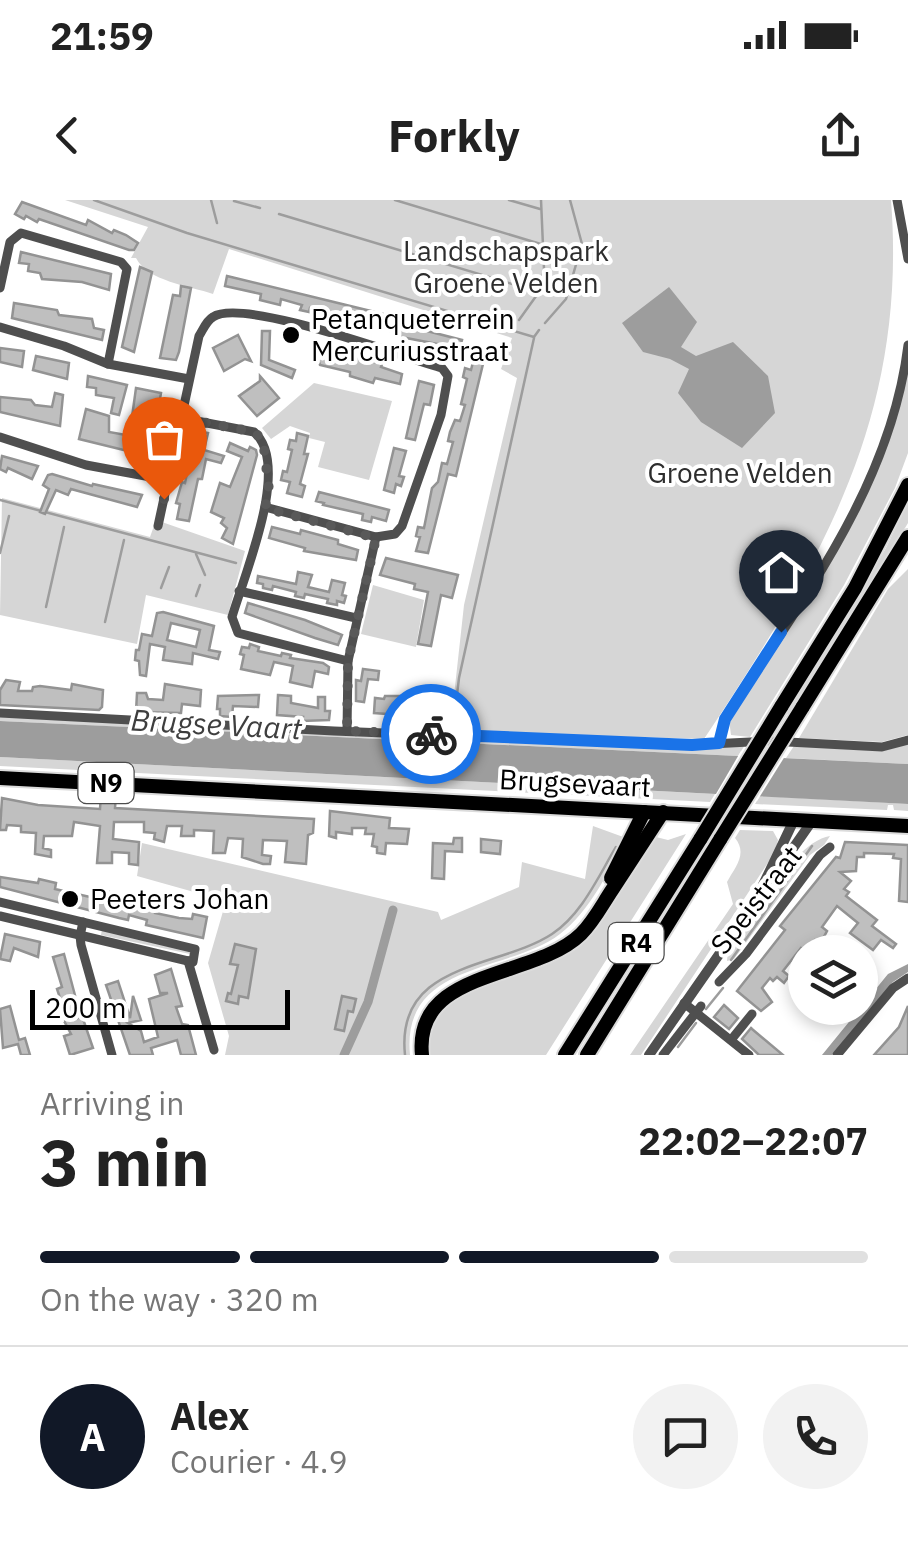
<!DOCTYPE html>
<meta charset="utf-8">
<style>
body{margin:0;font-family:"IBM Plex Sans",sans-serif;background:#f2f2f2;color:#222;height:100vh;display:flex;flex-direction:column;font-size:38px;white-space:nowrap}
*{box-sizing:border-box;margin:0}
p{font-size:32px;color:#767676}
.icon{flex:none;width:55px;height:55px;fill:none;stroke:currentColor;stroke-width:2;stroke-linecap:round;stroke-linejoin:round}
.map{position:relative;height:855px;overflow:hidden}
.panel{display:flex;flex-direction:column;background:#fff;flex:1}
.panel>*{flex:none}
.buttons{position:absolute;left:788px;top:735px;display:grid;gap:20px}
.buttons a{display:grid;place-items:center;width:90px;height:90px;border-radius:50%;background:#fff;box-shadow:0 5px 15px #0003;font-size:50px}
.scale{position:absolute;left:30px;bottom:25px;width:260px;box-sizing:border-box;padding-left:10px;border:5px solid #000;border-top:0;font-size:28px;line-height:35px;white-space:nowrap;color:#000;-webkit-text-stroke:8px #fff;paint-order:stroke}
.pin{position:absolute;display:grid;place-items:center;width:85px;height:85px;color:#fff;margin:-102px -42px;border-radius:50% 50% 50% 0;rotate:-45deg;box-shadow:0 0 10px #0007}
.pin .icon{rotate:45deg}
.courier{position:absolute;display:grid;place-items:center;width:100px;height:100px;margin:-50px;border:8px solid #1a73e8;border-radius:50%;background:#fff;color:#222;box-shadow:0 2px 12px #0007}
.head em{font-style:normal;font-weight:800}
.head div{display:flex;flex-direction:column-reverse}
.head{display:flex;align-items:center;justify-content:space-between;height:170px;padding:0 40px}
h1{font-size:65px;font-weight:800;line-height:75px}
.bar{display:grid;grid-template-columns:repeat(4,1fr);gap:15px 10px;align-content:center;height:120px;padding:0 40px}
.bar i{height:12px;border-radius:8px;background:#e0e0e0}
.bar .selected{background:#111827}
.bar p{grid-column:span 4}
.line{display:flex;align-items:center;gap:25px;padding:0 40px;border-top:2px solid #e0e0e0}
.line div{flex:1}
.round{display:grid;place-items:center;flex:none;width:105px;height:105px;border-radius:52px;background:#f2f2f2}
.status{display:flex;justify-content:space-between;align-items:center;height:70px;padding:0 50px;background:#fff;direction:ltr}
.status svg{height:28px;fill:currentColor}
header{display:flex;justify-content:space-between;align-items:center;height:130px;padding:0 40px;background:#fff;font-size:45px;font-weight:800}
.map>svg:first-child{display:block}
.green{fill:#d6d6d6}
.water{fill:#9d9d9d}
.pier{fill:#fff}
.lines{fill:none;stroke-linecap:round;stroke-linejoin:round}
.stream{stroke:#9d9d9d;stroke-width:2.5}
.canal{stroke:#9d9d9d;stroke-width:9}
.building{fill:#bfbfbf;stroke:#939393;stroke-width:2.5;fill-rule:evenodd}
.primary-casing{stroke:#dbdbdb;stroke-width:18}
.trunk-casing{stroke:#dbdbdb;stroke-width:18}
.minor{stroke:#4f4f4f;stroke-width:9}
.tertiary{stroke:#4f4f4f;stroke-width:10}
.primary{stroke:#000;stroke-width:14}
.trunk{stroke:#000;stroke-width:14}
.trunk-bridge-casing{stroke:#dbdbdb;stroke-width:18;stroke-linecap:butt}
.trunk-bridge{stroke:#000;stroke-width:14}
.done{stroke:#595959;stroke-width:10;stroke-dasharray:0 18}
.route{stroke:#1a73e8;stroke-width:12}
.poi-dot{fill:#000;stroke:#fff;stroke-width:4}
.labels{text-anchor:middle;stroke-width:8;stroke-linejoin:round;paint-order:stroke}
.shield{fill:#fff;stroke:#4c4c4c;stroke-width:2.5}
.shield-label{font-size:25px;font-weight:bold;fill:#000}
.park-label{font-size:28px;fill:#2d2d2d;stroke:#fff}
.poi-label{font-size:28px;fill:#000;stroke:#fff;text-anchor:start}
.street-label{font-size:28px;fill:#000;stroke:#fff}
.water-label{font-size:30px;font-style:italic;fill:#3e3e3e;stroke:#fff}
</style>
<div class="status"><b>21:59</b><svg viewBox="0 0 49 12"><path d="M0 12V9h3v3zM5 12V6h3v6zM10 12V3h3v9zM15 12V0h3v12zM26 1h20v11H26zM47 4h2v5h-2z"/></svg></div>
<header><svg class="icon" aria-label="back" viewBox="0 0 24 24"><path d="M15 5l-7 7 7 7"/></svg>Forkly<svg class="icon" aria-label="share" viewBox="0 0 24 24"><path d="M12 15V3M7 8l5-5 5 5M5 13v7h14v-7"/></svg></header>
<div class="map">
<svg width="908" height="855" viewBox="0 0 908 855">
<rect width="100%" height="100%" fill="#fff"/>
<!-- green -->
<g class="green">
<path d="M65,0h826c17,221 -73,366 -187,539l-254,-7 14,-127 53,-227 -16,-9 11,-31 -283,-89 -16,45c-23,-8 -66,-13 -77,-36h-5l17,-31z"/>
<path d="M908,167v86l-13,35 -51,97 -94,152 -19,-2 -2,-15c71,-111 157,-220 179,-353z"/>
<path d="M314,183l78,18 -23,79 -51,-13 7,-25 -16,-4 1,-5 -20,-7 -19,13 -9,-11z"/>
<path d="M2,298l148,39 5,-14 4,-2 86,30 -17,64 -82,-20 -9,49 -137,-29z"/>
<path d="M908,301v22l-116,191h-6l100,-166z"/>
<path d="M908,369v166l-26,7 -83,-4 89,-149z"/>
<path d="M373,385l51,15 -8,47 -55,-13z"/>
<path d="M0,517l745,28 -7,11 -738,-35z"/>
<path d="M908,544v20l-122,-6 8,-12 88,5z"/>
<path d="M0,557l715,37 -5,8 -710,-36z"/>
<path d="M760,596l148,8v7l-14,-1 -1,-5h-5l-1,5 -132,-6z"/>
<path d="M593,626l33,12c-17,33 -36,73 -66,96 -51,39 -159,27 -150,121h-185l4,-19 -21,-73 18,-62 -89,-25 5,-33 296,69 3,8 78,-33 3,-25 63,17z"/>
<path d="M740,630l33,1 5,9 -3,12 -134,203h-11l103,-151 -6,-22c8,-15 21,-28 8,-44z"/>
<path d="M686,634l-140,221h-120c1,-84 105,-67 153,-110 27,-24 55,-77 77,-108l12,3z"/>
<path d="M830,636l-6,9 -14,10 -76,104 -7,2 1,-10c25,-35 66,-109 102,-115z"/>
<path d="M102,729l87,22 1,3 -89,-19z"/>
</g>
<!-- water -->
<g class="water">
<path d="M669,87l28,35 -16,25 15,9 37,-14 35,34 7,37 -33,35 -41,-26 -23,-29 11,-24 -19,-10 -27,-7 -21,-29z"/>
<path d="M0,521l908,43v40l-908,-47z"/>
<path d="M908,764v8l-15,10 -61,73h-10l66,-81z"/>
</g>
<!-- pier -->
<path class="pier" d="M741,551l46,2 -30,48 -44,-2z"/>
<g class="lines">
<!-- stream -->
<g class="stream">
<path d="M94,0l93,33 347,104 5,-7"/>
<path d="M211,0l6,23"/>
<path d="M395,0l149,45"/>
<path d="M509,0l31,9"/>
<path d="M234,1l26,7"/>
<path d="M279,14l260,78"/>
<path d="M519,120l20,-28 5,-23 -3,-69"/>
<path d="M545,123l21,-24 16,-55 -12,-44"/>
<path d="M0,300l236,63"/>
<path d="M0,353l9,-37"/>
<path d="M196,354l9,21"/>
<path d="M161,388l8,-21"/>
<path d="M196,396l4,-11"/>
<path d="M46,407l18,-80"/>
<path d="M105,422l19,-82"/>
<path d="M453,528l6,-50 75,-340"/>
<path d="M731,760l81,-114"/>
<path d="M706,809l17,-21"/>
<path d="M678,847l18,-24"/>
<path d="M405,855c-10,-94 94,-86 147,-121 30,-20 46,-57 64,-87"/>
</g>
<!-- canal -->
<path class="canal" d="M344,855l24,-53 25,-92"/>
</g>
<!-- building -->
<g class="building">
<path d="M22,2l64,23 2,-5 24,13 2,-3 12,5 12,8 -4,7h-5l-90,-31 -2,3 -11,-6 -2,3 -9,-5z"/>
<path d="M21,52l90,22 -2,16 -27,-8 -40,-3 -2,-6 -12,-2 1,-7 -10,-1z"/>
<path d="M140,67l12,5 -18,80 -12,-5z"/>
<path d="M227,76l156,38 -3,11 -14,-3 -1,4 -21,-7 1,-3 -35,-8 -1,4 -9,-2 2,-5 -21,-6 -1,6 -20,-5 1,-6 -36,-8z"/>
<path d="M181,86l10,2 -12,64 -3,8 -16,-2 13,-63 7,1z"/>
<path d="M14,103l43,7 2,5 33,4 2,9 10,2 -2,10 -90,-22z"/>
<path d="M392,122l70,18 -3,11 -13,-3 -2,4 -9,-2 2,-6 -41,-8 1,-3 -7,-2z"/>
<path d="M262,131h8l-1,29 26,10 -3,8 -31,-13z"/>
<path d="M238,135l13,26 -6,-2 -21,12 -11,-23z"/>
<path d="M0,148l24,3 -2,16 -22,-5z"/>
<path d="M316,148l27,10 1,-4 38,10 -1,3 21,7 -2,10 -25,-6 -2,5 -23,-7v-4l-30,-7 -2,-6 -4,-1z"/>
<path d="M36,156l33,7 -2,16 -34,-9z"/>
<path d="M473,162l10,2 -27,112 -8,-2 -20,79 -12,-2 4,-14 -4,-1 2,-9 6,1 8,-40 6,-6 4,-19 5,1 6,-22 -5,-1 2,-9 5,-12 5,1 5,-16 -4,-1 6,-25 -4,-2 2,-9 6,2z"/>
<path d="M88,176l39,9 -8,30 -8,-2 3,-15 -18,-3v-7l-9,-1z"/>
<path d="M260,176l19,22 -22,18 -18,-20 21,-15z"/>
<path d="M419,181l15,4 -4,20 -6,-1 -9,36 -9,-2z"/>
<path d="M136,188l25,5 -5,29 -24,-5z"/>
<path d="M55,193l8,2 -3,31 -60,-14v-15l31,3 4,5 17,2z"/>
<path d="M86,209l23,7v16l45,8 -2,17 -73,-18z"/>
<path d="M197,231l11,2 -4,17 20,6 -3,7 -15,-4 -4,20h-4l-9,42 -12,-2 3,-15 -4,-1 6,-21 3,1 7,-35 -4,-1 2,-9 5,1z"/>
<path d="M297,233l11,3 -4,18h4l-8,30 5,2 -3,11 -15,-4 3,-11 -9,-2 2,-9 4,1 5,-22 -4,-1 2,-9 6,1z"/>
<path d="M230,243l18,8 2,-4 6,3 1,5 -24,89 -11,-6 5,-10 -6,-5 3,-5 -13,-6 9,-29 10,4 12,-30 -15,-6z"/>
<path d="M394,248l12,3 -7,25 5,1 -3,9 -5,-2 -2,9 -10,-3z"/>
<path d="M2,256l36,10 -6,13 -24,-11 -2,4 -6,-3z"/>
<path d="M52,274l40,12 1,-2 49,11 -5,12 -66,-18 -3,6 -12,-5 -11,24 -5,-2 9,-23 -6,-4 5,-10z"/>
<path d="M319,292l70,18 -3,11 -14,-4 -1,5 -9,-2 1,-6 -40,-9 1,-2 -8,-2z"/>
<path d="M272,327l28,7 1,-4 37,10v4l20,6 -2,10 -52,-9 1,-3 -36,-10z"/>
<path d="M386,358l72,17 -6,23 -11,-3 -10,51 -13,-2 10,-52 -14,-3 1,-5 -35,-9z"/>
<path d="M298,372l14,3 -4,12 21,5 3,-12 13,3 -3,12 4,1 -2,7 -7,-2v4l-10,-2 1,-4 -23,-5 -1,4 -9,-2 1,-4 -23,-6 -1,4 -9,-2v-4l-6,-1 1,-7 38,8z"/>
<path d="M248,403l57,17 37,15 -4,10 -23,-7 -70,-25z"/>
<path d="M163,412l51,14 -5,24 11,2 -2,7 -25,-6 -1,11 -29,-4 2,-13 -15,-3 -4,32 -6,-1 -1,-14 -4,-1 1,-10h3l3,-16 10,2 5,-23zM171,423l29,7 -4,17 -29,-7z"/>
<path d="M250,444l9,3 -1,4 23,5 1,-3 9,2 -1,3 33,5 6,4 -1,7 -13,-3 -3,16 -22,-5 3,-16 -19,-4 -4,13 -29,-6 3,-14 -4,-1 2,-7 7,1z"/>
<path d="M363,469l16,2 -1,9 -10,-1 -4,23 -8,-1v-21l5,1z"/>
<path d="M6,480l14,2 -2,9h14l1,-4 7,-1 31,4 1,-6 31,6 -1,17 -3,3 -99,-5v-15z"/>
<path d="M165,484l36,6 -1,16 -18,-2 -1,9 -45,-1 1,-19h9l2,6 15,1z"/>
<path d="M259,495l-1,12 -25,-1 -1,11 -12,-1v-7h-3l1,-13z"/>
<path d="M278,495l13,1v7l27,5v-11h7v14h5l-1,9 -27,1 1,-4 -26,-2z"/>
<path d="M385,496h15l1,19 -27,-2 1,-15 9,1z"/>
<path d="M101,594l15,1 -1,13 199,11 -1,14 -5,2 -2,29 -21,-2 2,-21 -24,-1 -1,15 9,1 -1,8h-7l-21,-7 1,-18 -15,-1 -3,15h-12l1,-22 -20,-1v6h-13l1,-10h-15l-3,16 -10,-3 1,-6 -11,-1v-10h-30l-1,17 26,3 -1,23 -9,-1v-11l-17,-1v11h-15l3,-37 -26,-4 -2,14h-28l-1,12 8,2v7l-16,-3 1,-21 -15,-1v-6l-14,-1 -1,5h-6l2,-32 36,7 62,4z"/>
<path d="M330,611l60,7 -1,10 20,1 -2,15 -21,-1 -1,11 -8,-1v-6l-5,-1 2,-12h-9l1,-6h-14v6l-16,-2v6l-7,-2z"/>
<path d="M454,638h8v14l-17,-1 -1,28 -12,-1 1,-35 20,1z"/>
<path d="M481,639l20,2 -1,13 -19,-2z"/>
<path d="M845,642l63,3v57l-9,-1 2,-42 -8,-1 1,-4 -30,-1v4h-7l-1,14 -16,1 11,9 -7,8 5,3 -3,4 31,24 -5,6 24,18 -3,4 -12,-8 -8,10 -23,-17 8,-10 -21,-17 -15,21 5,4 -7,13 -5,-4 -10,11 -4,-3 -18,23 6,5 -5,7 -7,-6 -4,4 -3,-3 -8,10 10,14 -11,9 -24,-20 48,-61 -5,-4 56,-69 4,1z"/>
<path d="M0,677l38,6 1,-4 17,4 -1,6 35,8 8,-1 1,-6 10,2 -2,6 48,12v3l24,5 13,1 1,-5 14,3 -4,21 -57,-13 1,-5 -18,-5 -1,5 -9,-2 -119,-31z"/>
<path d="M5,734l35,8 -2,15 -24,-9 -4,13 -10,-2z"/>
<path d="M235,744l21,5 -8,49 -9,-2 -1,8 -12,-3 2,-8 3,1 7,-29 -8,-1z"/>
<path d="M64,754l12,45 -4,1 6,18 4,-2 11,32 -23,7 -6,-19 7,-2 -9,-17 3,-4 -8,-24 5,-2 -9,-30z"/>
<path d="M171,769l11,37 -6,1 6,17 6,1 8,30h-15l-4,-15 -26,8 2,7h-23l-24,-70 12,-4 12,37 3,-22 8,24 -13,3 13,8 3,11 14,-5 -9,-38 19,-6h-8l-5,-18z"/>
<path d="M342,796l14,3 -3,13 -5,-1 -4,20 -9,-2z"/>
<path d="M724,805l14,13 -9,11 -15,-12z"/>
<path d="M10,806l9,34 6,-2 5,17h-9l-3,-11 -15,4 -3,-39z"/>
<path d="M908,806v49h-34l25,-28z"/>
<path d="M751,828l1,1 31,26h-24l-17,-16z"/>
</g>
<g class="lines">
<defs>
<path id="primary" d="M0,578l908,48"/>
<g id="trunk">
<path d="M781,507l74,-119 53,-103"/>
<path d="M802,508l106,-171"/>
<path d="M611,678l33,-66"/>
<path d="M422,855c-9,-87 112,-75 159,-121 13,-13 21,-29 31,-44 17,-26 34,-52 51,-78"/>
<path d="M565,855l136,-217"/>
<path d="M587,855l134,-217"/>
</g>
</defs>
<!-- primary casing -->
<use href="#primary" class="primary-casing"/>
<!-- trunk casing -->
<use href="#trunk" class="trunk-casing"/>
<!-- minor -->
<g class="minor">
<path d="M897,0l11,59"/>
<path d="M0,88l10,-46 11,-9 100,29 6,7 -19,95"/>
<path d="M0,127l64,19 44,18 81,15"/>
<path d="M181,218l73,14c38,33 -10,143 -22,185l6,16 110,28"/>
<path d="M0,237l86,28 81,15"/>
<path d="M158,326l41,-190c4,-6 7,-15 14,-19 30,-20 190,40 229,51l6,8 -7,39 -39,111 -7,8 -19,3 -111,-30"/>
<path d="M239,391l117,27"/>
<path d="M0,513l334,18 358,14 77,-4 113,6 26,-7"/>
<path d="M347,531l1,-70 28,-124"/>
<path d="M719,543l6,-24c75,-117 166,-232 183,-374"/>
<path d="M0,702l195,47 -2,13 -5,-1"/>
<path d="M0,716l188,45"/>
<path d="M83,722l-3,14 1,9 31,110"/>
<path d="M188,761l26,89"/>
<path d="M719,782l27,-28 74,-99 10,-8"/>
<path d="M684,803l65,52"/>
<path d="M731,840l21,-26"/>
<path d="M663,855l38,-49"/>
<path d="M837,855l56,-67 15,-10"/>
</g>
<!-- tertiary -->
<g class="tertiary">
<path d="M762,687l32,-67"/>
<path d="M649,855l163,-234"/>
</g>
<!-- primary -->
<use href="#primary" class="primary"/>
<!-- trunk -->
<use href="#trunk" class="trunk"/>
<defs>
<g id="trunk-bridge">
<path d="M701,638l80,-131"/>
<path d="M721,638l81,-130"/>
</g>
</defs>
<!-- trunk-bridge casing -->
<use href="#trunk-bridge" class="trunk-bridge-casing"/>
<!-- trunk-bridge -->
<use href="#trunk-bridge" class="trunk-bridge"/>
</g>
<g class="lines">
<!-- done -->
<path class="done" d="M164,299l17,-81 73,14 9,8 6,50 -4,18 111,30 -28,123 -1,70 84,3"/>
<!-- route -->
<path class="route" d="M431,534l261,11 27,-2 6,-24 56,-87"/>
</g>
<!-- markers -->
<g class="poi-dot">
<circle cx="291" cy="135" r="10"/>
<circle cx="70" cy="699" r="10"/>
</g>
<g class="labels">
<!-- shield labels -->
<g class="shield">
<rect x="78.5" y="563" width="55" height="40" rx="8"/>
<rect x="608.5" y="723" width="55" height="40" rx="8"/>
</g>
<g class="shield-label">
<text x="106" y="592">N9</text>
<text x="636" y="752">R4</text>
</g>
<!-- park labels -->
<g class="park-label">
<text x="506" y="61">Landschapspark<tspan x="506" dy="32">Groene Velden</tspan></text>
<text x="740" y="283">Groene Velden</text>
</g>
<!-- poi labels -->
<g class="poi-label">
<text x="311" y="129">Petanqueterrein<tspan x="311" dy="32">Mercuriusstraat</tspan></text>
<text x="90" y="709">Peeters Johan</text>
</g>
<!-- street labels -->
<g class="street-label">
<text transform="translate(575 583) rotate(3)" y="10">Brugsevaart</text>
<text transform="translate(756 700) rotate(-52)" y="10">Speistraat</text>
</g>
<!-- water labels -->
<g class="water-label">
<text transform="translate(216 525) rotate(3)" y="10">Brugse Vaart</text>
</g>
</g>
</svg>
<div class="buttons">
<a><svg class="icon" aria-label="layers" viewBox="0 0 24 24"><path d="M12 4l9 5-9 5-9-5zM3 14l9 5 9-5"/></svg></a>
</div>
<div class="scale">200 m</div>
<div class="pin" style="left:164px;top:299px;background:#ea580c"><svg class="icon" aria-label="bag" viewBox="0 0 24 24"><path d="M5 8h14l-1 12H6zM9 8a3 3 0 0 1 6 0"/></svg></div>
<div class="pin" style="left:781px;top:432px;background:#1f2937"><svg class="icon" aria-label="home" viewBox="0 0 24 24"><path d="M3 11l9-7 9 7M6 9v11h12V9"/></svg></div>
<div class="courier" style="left:431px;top:534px"><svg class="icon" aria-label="bike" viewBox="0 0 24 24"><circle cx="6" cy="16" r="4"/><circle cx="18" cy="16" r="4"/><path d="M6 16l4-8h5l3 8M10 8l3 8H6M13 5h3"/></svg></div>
</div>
<section class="panel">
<div class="head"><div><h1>3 min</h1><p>Arriving in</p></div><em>22:02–22:07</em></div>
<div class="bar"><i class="selected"></i><i class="selected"></i><i class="selected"></i><i></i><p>On the way · 320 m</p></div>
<div class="line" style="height:180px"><b class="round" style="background:#111827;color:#fff">A</b><div><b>Alex</b><p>Courier · 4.9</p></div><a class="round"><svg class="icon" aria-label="chat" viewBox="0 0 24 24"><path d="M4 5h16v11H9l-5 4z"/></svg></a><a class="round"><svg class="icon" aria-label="phone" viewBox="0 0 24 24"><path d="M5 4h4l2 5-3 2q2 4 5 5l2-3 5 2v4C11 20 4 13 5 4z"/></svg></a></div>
</section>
